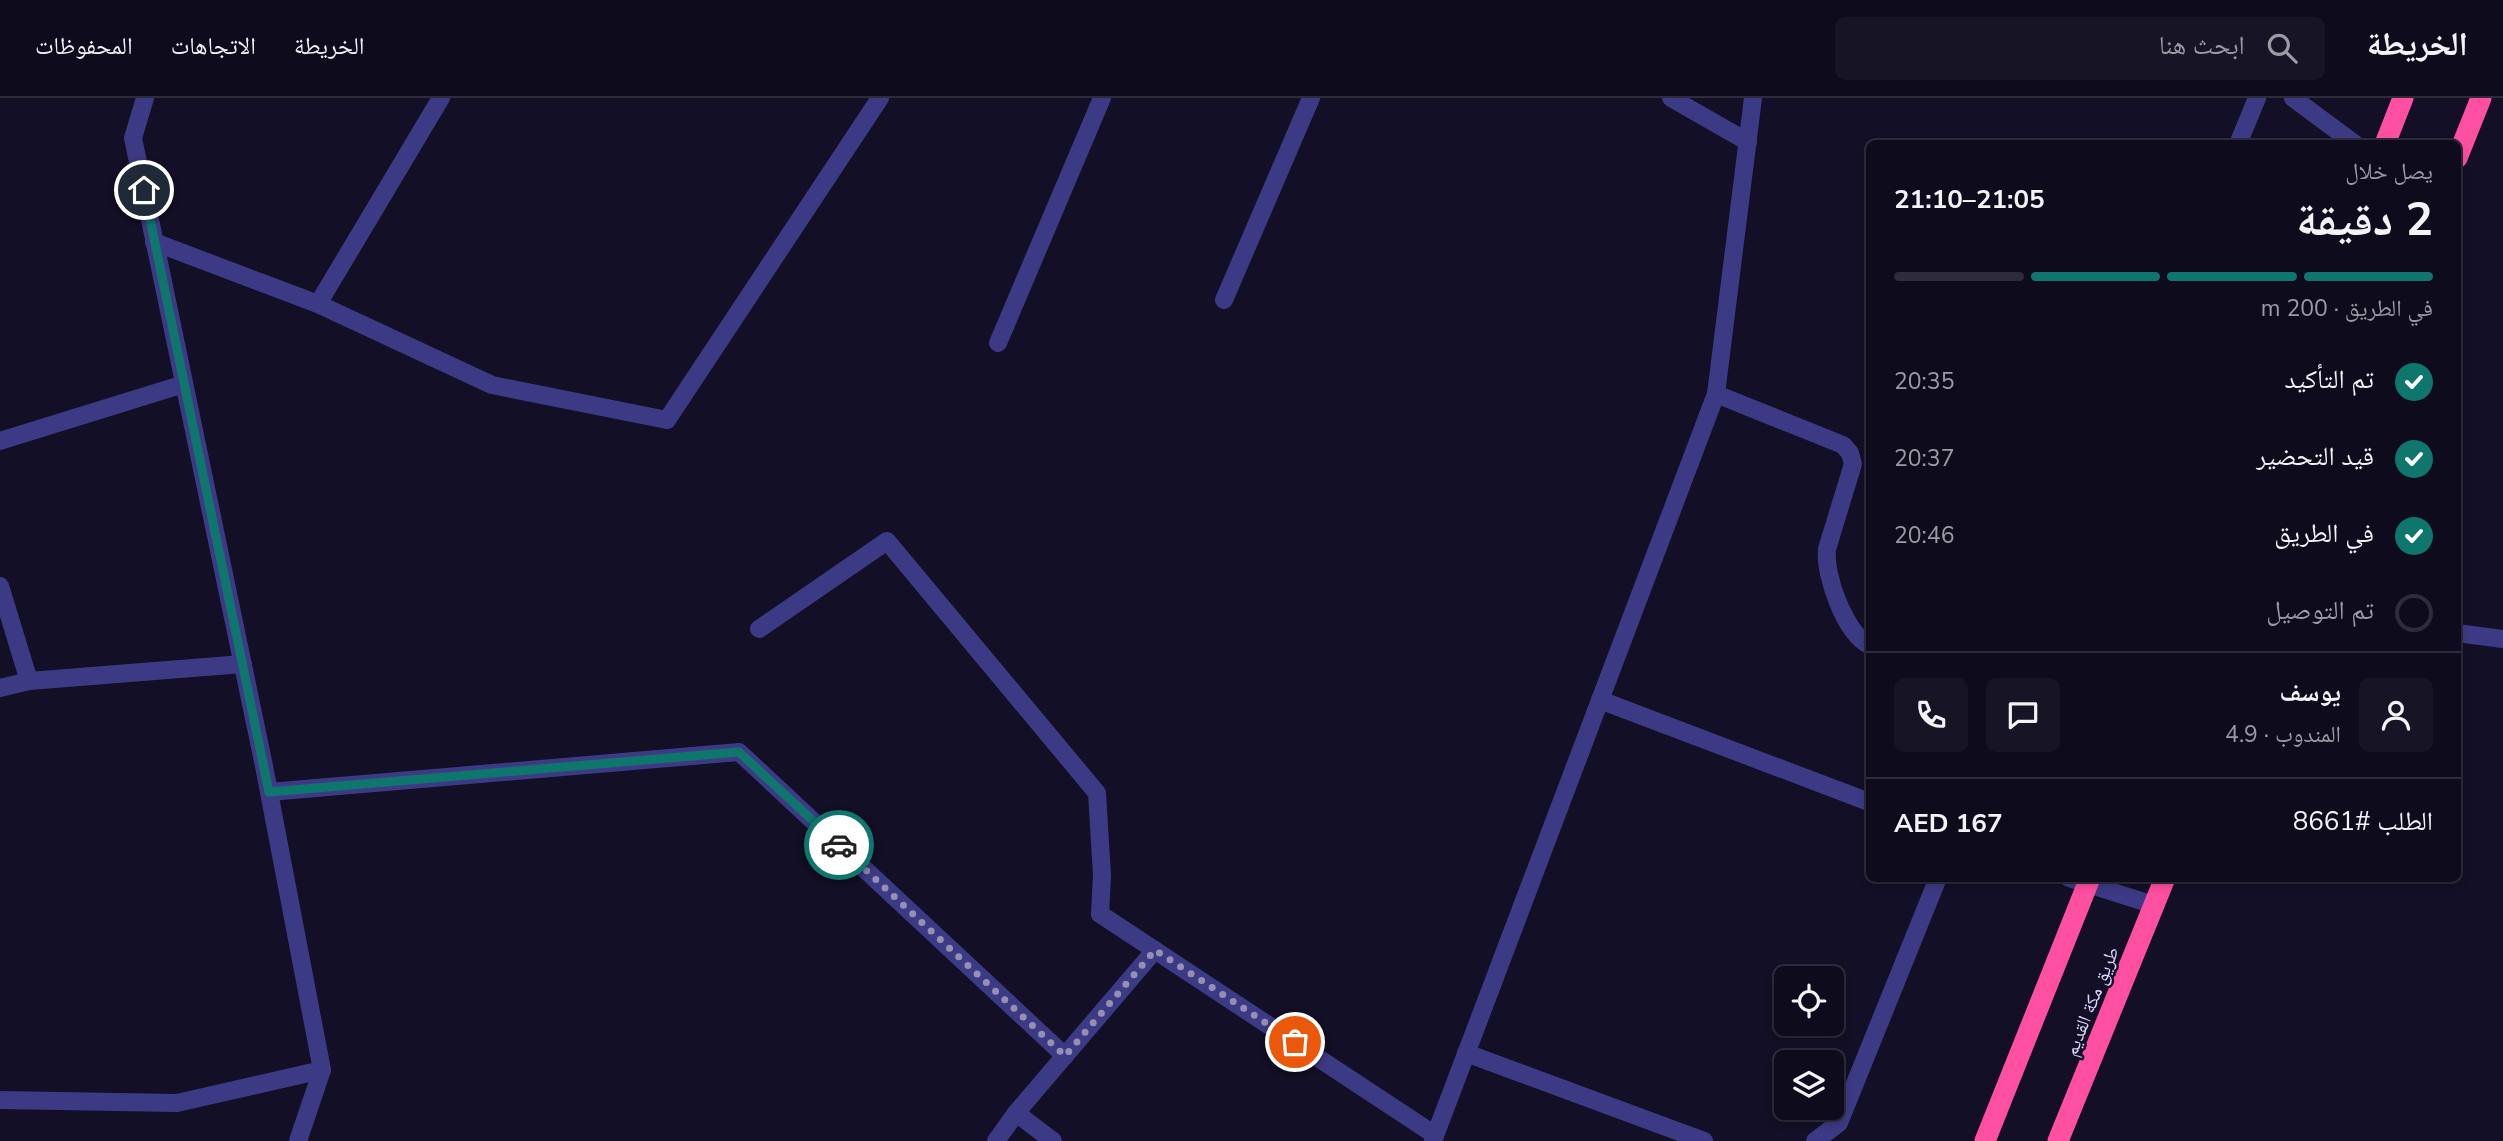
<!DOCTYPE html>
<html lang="ar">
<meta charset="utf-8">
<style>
body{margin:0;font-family:"Nunito Sans","Noto Naskh Arabic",sans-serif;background:#171425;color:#f1f3f6;direction:rtl;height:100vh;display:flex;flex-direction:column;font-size:26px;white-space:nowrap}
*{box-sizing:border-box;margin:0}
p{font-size:23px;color:#9b9ba3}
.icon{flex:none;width:38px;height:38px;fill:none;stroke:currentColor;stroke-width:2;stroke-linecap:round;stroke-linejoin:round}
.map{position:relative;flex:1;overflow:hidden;direction:ltr}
.drawer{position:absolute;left:1866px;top:42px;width:595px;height:742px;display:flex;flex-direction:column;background:#0e0b1c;border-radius:10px;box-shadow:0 4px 10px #0003,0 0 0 2px #2e2b3b;direction:rtl}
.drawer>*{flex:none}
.fabs{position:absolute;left:1774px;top:868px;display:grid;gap:14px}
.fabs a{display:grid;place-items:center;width:70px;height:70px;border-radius:10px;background:#0e0b1c;box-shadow:0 4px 10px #0003,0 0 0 2px #2e2b3b;font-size:35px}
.pin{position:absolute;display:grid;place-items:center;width:60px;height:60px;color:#fff;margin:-30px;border:4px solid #fff;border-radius:50%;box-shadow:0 2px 7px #0007}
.courier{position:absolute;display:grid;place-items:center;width:70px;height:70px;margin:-35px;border:5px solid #0f766e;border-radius:50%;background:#fff;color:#222;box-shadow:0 2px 9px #0007}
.summary em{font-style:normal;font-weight:700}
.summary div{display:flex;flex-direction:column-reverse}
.summary{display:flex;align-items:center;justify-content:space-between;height:119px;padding:0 28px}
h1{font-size:46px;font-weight:700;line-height:52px}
.bar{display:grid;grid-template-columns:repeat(4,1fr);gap:10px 7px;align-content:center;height:84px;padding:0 28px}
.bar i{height:9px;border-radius:5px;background:#2e2b3b}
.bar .on{background:#0f766e}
.bar p{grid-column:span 4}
.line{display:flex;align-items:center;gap:18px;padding:0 28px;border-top:2px solid #2e2b3b}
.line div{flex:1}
.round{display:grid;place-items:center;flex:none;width:74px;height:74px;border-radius:10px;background:#171425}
ol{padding:0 28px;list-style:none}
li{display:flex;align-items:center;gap:21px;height:77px}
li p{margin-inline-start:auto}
li .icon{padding:7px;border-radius:50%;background:#0f766e;color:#fff;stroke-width:4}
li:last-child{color:#9b9ba3}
li i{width:38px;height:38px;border:4px solid #2e2b3b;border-radius:50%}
header{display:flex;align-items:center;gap:42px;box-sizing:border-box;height:98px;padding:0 35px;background:#0e0b1c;border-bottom:2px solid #2e2b3b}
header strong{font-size:33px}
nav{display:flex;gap:38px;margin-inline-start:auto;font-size:24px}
.search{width:490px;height:63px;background:#171425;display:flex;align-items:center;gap:18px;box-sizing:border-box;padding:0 24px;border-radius:10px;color:#9b9ba3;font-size:26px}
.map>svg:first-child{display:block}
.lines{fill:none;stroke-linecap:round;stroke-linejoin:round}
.lane{stroke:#3d3a85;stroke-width:18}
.street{stroke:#3d3a85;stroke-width:18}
.highway{stroke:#ff4fa3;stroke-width:21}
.done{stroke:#948fb3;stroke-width:7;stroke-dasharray:0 12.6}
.route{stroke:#0f766e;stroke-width:9}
.labels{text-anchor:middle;stroke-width:5;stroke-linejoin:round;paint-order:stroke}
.street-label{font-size:19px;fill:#d9d4ff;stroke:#130f26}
</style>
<header>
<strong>الخريطة</strong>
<div class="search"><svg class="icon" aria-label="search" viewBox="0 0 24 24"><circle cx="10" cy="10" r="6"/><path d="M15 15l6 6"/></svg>ابحث هنا</div>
<nav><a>الخريطة</a><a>الاتجاهات</a><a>المحفوظات</a></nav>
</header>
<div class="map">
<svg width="2503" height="1043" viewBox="0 0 2503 1043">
<rect width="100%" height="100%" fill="#130f26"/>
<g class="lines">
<!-- lane -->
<path class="lane" d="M1716,296l127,51 7,8 3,11 -26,85c-3,26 18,84 42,96"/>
<!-- street -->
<g class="street">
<path d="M145,0l-12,40 131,628 58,304 -24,71"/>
<path d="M1671,0l77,44"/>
<path d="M2293,0l62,46"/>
<path d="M2238,46l19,-46"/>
<path d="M154,144l164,62 174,81 175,35 213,-322"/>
<path d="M1224,202l87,-202"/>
<path d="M318,206l123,-206"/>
<path d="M998,245l104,-245"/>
<path d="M0,343l184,-57"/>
<path d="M0,488l29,95 214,-17"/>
<path d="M759,531l128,-88 210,252 5,82 -2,39 335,221"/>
<path d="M2457,535l46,6"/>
<path d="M0,590l29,-7"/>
<path d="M1600,602l269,102"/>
<path d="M269,694l470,-40 326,304"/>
<path d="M2069,780l85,27"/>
<path d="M1466,955l238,88"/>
<path d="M0,1002l177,3 145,-33"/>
<path d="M996,1043l20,-28"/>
<path d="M1053,1043l-37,-28 139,-163"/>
<path d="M1433,1043l283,-747 37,-296"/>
<path d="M1815,1043l24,-18 99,-245"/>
</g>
<!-- highway -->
<g class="highway">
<path d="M2385,46l18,-46"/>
<path d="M2457,60l24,-60"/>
<path d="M1985,1043l105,-263"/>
<path d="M2058,1043l107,-263"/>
</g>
</g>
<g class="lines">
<!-- done -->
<path class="done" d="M839,747l226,211 90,-106 140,92"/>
<!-- route -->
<path class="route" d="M144,92l125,602 470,-40 100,93"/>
</g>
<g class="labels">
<!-- street labels -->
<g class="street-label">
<text transform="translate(2091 903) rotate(-68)" y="7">طريق مكة القديم</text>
</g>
</g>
</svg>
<div class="fabs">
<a><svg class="icon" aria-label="locate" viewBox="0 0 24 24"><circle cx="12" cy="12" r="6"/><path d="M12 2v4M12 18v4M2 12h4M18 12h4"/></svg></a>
<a><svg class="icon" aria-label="layers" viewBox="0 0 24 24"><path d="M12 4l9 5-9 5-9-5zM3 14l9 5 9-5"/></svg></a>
</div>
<div class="pin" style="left:1295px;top:944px;background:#ea580c"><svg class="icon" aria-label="bag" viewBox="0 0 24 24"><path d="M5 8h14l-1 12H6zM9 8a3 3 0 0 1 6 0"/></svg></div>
<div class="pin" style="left:144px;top:92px;background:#1f2937"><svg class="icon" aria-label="home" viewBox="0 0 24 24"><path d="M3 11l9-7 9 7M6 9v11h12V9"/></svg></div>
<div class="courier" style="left:839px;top:747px"><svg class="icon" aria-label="car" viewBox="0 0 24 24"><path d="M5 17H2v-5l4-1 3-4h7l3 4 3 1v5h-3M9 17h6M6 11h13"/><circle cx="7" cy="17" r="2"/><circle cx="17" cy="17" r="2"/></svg></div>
<section class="drawer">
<div class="summary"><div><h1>2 دقيقة</h1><p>يصل خلال</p></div><em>21:05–21:10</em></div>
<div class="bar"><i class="on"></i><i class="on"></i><i class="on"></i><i></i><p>في الطريق · 200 m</p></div>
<ol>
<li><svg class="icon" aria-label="check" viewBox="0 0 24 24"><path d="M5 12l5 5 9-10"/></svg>تم التأكيد<p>20:35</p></li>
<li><svg class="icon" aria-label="check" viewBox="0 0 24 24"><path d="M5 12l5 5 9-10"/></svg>قيد التحضير<p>20:37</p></li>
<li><svg class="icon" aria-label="check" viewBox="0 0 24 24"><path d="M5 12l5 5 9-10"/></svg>في الطريق<p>20:46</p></li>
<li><i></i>تم التوصيل</li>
</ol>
<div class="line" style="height:126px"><a class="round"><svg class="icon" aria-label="person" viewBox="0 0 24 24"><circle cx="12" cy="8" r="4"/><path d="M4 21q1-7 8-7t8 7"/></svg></a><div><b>يوسف</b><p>المندوب · 4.9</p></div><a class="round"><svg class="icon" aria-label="chat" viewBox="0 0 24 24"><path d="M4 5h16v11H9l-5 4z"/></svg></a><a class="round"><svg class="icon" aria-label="phone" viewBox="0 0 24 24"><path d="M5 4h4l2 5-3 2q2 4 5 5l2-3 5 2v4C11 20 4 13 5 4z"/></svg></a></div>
<div class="line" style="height:91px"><div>الطلب #8661</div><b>AED 167</b></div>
</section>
</div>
